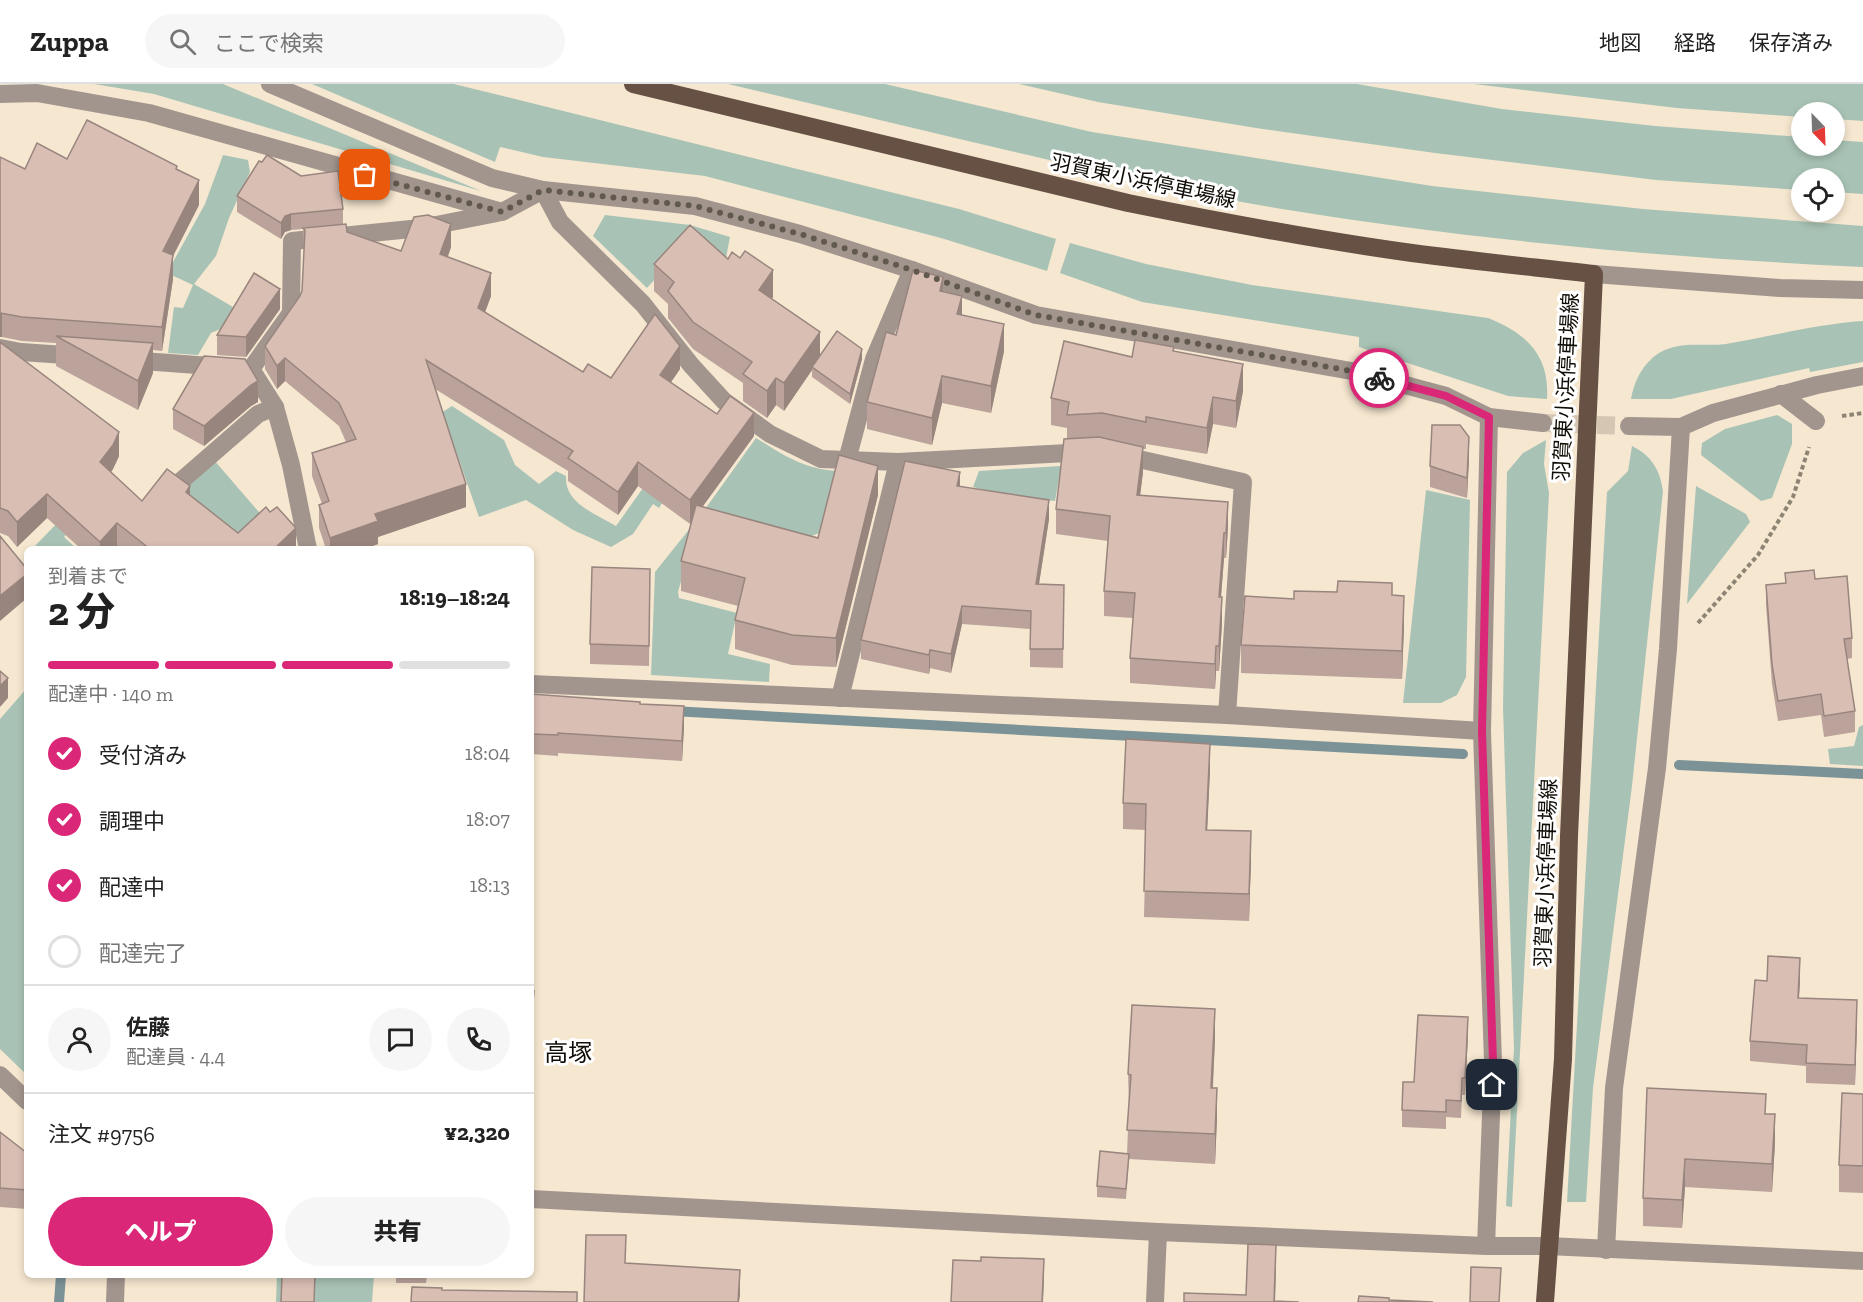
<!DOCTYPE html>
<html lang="ja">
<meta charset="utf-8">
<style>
body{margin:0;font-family:"Zilla Slab","Noto Sans JP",serif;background:#f6f6f6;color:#222;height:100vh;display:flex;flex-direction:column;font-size:22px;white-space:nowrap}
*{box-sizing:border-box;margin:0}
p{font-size:20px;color:#767676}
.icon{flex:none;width:33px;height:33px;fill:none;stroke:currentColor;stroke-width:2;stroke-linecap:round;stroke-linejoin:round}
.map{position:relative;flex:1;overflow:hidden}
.panel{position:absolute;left:24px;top:462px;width:510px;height:732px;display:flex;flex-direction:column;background:#fff;border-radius:9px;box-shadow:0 3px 9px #0003}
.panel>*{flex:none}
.needle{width:39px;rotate:157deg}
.tools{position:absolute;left:1791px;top:18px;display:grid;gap:12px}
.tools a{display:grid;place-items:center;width:54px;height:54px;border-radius:50%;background:#fff;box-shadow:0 3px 9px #0003;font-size:30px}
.pin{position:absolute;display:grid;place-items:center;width:51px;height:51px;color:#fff;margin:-26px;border-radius:12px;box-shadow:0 3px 9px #0006}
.courier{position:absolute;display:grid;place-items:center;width:60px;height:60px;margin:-30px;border:4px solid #db2777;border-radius:50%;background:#fff;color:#222;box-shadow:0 2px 8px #0007}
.head em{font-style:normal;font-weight:800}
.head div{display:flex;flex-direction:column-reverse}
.head{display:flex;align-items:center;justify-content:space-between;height:102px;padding:0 24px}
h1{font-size:39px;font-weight:800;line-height:45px}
.bar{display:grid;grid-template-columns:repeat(4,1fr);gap:9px 6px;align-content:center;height:72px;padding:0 24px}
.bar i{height:8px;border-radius:4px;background:#e0e0e0}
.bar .active{background:#db2777}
.bar p{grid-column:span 4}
.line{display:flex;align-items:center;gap:15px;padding:0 24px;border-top:2px solid #e0e0e0}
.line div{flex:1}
.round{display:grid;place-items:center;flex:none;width:63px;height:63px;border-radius:32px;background:#f6f6f6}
ol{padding:0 24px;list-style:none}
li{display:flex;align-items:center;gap:18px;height:66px}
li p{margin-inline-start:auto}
li .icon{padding:6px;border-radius:50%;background:#db2777;color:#fff;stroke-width:4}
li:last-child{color:#767676}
li i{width:33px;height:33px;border:3px solid #e0e0e0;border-radius:50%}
.cta{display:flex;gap:12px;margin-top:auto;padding:12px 24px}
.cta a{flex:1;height:69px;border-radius:36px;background:#db2777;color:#fff;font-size:24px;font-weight:800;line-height:69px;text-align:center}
.cta a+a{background:#f6f6f6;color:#222}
header{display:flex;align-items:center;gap:36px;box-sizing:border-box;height:84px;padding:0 30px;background:#fff;border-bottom:2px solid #e0e0e0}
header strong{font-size:28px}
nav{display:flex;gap:33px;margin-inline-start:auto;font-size:21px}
.search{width:420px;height:54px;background:#f6f6f6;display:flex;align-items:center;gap:15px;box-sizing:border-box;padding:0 21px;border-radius:33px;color:#767676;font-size:22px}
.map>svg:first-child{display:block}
.green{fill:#a8c3b5}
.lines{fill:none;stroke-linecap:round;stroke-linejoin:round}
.stream{stroke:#7b9397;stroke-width:10}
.minor-tunnel{stroke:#d4c6b2;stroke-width:18;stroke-dasharray:18 9;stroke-linecap:butt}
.path{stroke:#8e8474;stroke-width:4;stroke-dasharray:4.5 3;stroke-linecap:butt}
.minor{stroke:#a2958e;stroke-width:18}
.major{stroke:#665144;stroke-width:18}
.wall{fill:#bba39b}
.shaded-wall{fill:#98857e}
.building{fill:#d9beb4;stroke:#98857e;stroke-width:1.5}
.done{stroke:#61594d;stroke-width:6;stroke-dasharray:0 10.8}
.route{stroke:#db2777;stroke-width:8}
.labels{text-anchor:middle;stroke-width:6;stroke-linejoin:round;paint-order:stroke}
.street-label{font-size:21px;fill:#110d06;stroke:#fff}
.quarter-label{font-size:24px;fill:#110d06;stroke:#fff}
</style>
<header>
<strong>Zuppa</strong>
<div class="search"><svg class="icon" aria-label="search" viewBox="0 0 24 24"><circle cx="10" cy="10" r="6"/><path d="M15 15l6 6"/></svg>ここで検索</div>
<nav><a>地図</a><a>経路</a><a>保存済み</a></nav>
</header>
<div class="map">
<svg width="1863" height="1218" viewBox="0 0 1863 1218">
<rect width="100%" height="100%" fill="#f6e7d0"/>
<!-- green -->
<g class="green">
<path d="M94,0h129l258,107 -327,-97z"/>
<path d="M312,0h142l505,125 97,30 -9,32 -106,-33 -236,-62 -162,-19 -43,-10 -5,15z"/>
<path d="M728,0h157l207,48 340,54 211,23 220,17v41c-195,-9 -389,-27 -581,-58 -73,-12 -144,-29 -216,-45 -112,-26 -225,-53 -338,-80z"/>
<path d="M1019,0h338l145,25 153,17 146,11 1,9h32l1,-6 28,2v52l-28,-2 -1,-14h-32l-1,12 -145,-10 -221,-27 -179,-25 -158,-26z"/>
<path d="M1474,0h389v37l-28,-2 -1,-7h-32l-1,5 -124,-9z"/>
<path d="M223,71l25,5 2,12 -21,46 -13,38 -22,28 44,26 -11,16 -16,7 -13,22 -30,-2 6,-46 9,1 10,-23 -26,-12 38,-69z"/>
<path d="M605,131l85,10 40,12 -4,21 -40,-13 -39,43 -54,-52z"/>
<path d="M1070,159l76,21 106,21 236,33c38,15 62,37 59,81l-39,-3 -149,-49v-10l-217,-35 -82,-29z"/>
<path d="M1863,237v41l-53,10 -1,-4 -138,31h-40c3,-18 12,-36 28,-46 22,-13 44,-6 67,-9 46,-8 91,-20 137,-23z"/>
<path d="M452,322l52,34 11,25 24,19 17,-13 10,5c-2,27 30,38 50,50l32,-45 28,1 -17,26 -6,-4 -20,30 -22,13 -38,-17 -47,-30 -47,17 -27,-77 -16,-14 5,-13z"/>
<path d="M1777,331l15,9v20l-20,54 -11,3 -60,-46 1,-12 23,-14z"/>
<path d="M756,354c27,17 48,31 81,33l-18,62 -35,14 -89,-16 -17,61 1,6 58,15 -9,41 42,10 -1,18 -118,-7 4,-103 48,-60z"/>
<path d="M1546,356l-2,24 5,29 -37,714 -6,-1 8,-158 -11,-341 4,-235 16,-19z"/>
<path d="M1632,362c20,10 28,24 31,45l-31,295 -39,302 -7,114h-19l40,-710 21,-21z"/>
<path d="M214,376l50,58 -24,20 -58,-50z"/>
<path d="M1061,382l-6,35 -48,-5 -34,-9 6,-16z"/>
<path d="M1696,402l50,28 4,8 -63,82z"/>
<path d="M1426,406l44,10 -4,177 -9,18 -16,8h-38z"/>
<path d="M64,432l8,11 -8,10 13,12h-45z"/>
<path d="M27,604v387l-27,-26v-330z"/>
<path d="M1863,641v41l-33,-2 -2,-15 26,-3 5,-19z"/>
<path d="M277,1191h97l-2,27h-96z"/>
</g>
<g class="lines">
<!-- stream -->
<g class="stream">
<path d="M672,627l791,43"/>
<path d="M1679,681l184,9"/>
<path d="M59,1218l2,-27"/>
</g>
<!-- minor-tunnel -->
<path class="minor-tunnel" d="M1543,339l86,3"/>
<!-- path -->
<g class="path">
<path d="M1842,332l21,-3"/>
<path d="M1698,539l60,-68 35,-58 16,-50"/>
</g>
<!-- minor -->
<g class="minor">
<path d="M270,0l222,94 51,12 17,32 83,82 48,61 33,36 46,33 51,25 77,3 189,-10"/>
<path d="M0,10l37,-1 112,20 353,99 41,-22 152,16 105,28 112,36 124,45 321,57 89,24 43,21 54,6"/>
<path d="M1594,190l186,14 83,2"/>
<path d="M0,264l21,4 59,4"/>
<path d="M129,276l122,9 24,38 16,58 17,84"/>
<path d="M251,285l40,-56 1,-72 129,-13 76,-15"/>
<path d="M1781,310l35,27"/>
<path d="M1629,342l52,1 32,-14 104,-28 46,-9"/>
<path d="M1120,371l123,27 -16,233"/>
<path d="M847,376l27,-101 38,-89"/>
<path d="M181,397l77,-67 17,-7"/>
<path d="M531,600l696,31 255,16"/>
<path d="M840,614l58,-236"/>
<path d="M0,991l27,26"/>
<path d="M531,1115l627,33 328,14h62l315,15"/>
<path d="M1486,1162l7,-184 -11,-331 7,-314"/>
<path d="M1606,1166l8,-162 43,-320 11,-119 13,-222"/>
<path d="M115,1218l1,-27"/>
<path d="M1155,1218l3,-70"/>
</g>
<!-- major -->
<path class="major" d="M633,0l495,119c94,19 189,37 284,50 60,8 121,14 182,21l-25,562 -6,223 -18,243"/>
</g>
<!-- wall -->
<g class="wall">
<path d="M0,73l25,12 42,-10 110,11 22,35 -26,51v23l-11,72 -9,-1v23l-15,37 -82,-44v-23l-34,-2 -20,-4z"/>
<path d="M237,112l106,13v15l4,8 54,19 50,-4 -3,10 43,39 -6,16 98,60 28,6 69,-9 -9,13 46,32 37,22 -52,71 116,31 60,-43 -42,172 -44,-2 -57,-16v-29l3,-14 -57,-15v-30l11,-40 -2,3 -52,-38 -20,29 -50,-34v-10l-133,-82 31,118 -88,30v7l-14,5h-38l-7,-21v-23l3,-1 -10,-28v-23l34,-11 -7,-16 -54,-45 -8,8 -12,-20v-23l35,-50 2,-5 2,-39 -1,-23 -12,1 -6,2 -4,7 -44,-27z"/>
<path d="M728,175l45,38 -2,2 49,56 42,4 -12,45 -38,-27v-7l-28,41 -8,-6 -9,13 -24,-17v-18l-50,-34 -25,-31v-14l-14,-13v-27z"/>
<path d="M943,207l19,24 42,36 -13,62 -49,-10 -10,42 -65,-16v-27l29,-67z"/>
<path d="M280,225l-34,48 -29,-2v-20z"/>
<path d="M0,258l119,114 -6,13 -2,3 31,29 48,-5 48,37 58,16h-177l-2,-2 -2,2h-34l-34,-31 -30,29 -9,-11 -8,-3z"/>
<path d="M1174,267l69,40 -7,37 -23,-4 -6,30 -61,-10v5h-3v23l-3,23 88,32 -2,31h-2l-3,39 1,26 -3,48h-3l-1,18 -85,-6v-25l3,-40 -29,-2v-25l4,-50 -52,-7v-25l11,-70v-11l-16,-3v-27l81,-41z"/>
<path d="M258,318l-7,4 -47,40 -31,-17v-20z"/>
<path d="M1469,374l-2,40 -37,-11v-21z"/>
<path d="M960,402l89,33 -10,65 25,1 -1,83 -33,-1v-38l-68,-5 -11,49 -21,-5 -1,6 -68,-15v-19z"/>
<path d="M1785,489l30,6 37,59v20l-5,1 8,52v21l-31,5 -3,-22 -43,6 -6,-37 -6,-79v-20l19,-2z"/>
<path d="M650,505l-1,77 -59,-2v-20z"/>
<path d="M1392,511l12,29 -2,55 -161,-6v-28l53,-46z"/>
<path d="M531,610l109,10 44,23 -2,34 -124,-8v3l-27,-2z"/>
<path d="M1210,686l-3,60 44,27 -2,64 -105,-4 2,-87 -23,-1v-26z"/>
<path d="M1800,894l-1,20 58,22 -2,65 -49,-2v-17l-56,-5v-20l17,-60z"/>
<path d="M1468,950l-3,61h-3l-1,23 -15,-1v12l-44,-2v-17l12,-28z"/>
<path d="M1215,955l-2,49 4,30 -2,46 -86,-5 -3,40 -29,-2v-11l30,-32 2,-50 -1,-30z"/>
<path d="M1647,1004l119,26 9,29 -3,49 -87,-5 -3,41 -39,-2v-28z"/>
<path d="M1863,1010v99l-24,-1v-27z"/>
<path d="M0,1048l27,21v56l-27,-2z"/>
<path d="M396,1191h31l-1,8h-30z"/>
</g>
<!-- shaded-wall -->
<g class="shaded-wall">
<path d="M199,96v25l-26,51v23l-11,72 1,-100z"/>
<path d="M291,130v16l-6,2 -4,7v-16l4,-7z"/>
<path d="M451,140v23l-11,30v-23z"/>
<path d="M773,186v27l-14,20v-27z"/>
<path d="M491,189v23l-13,35v-23z"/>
<path d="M943,193v27l-3,-13z"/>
<path d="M280,205v20l-34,48v-20z"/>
<path d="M962,212v27l-5,-9z"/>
<rect x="0" y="229" width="2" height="24"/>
<path d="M1004,240v27l-13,62v-27z"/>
<path d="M820,248v27l-8,8v3l-28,41v-28z"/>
<path d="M153,259v30l-15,37v-29z"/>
<path d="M680,262v23l-20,29v-23z"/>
<path d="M862,265v10l-12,45v-10z"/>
<path d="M285,274v23l-8,8v-23z"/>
<path d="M1243,280v27l-7,37v-27z"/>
<path d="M942,292v27l-10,42v-27z"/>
<path d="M776,294v27l-9,13v-27z"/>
<path d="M258,297v21l-7,4 -47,40v-20l47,-41z"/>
<path d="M1213,313v27l-6,30v-26z"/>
<path d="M754,329v23l-64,88v-24z"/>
<path d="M119,348v24l-6,13 -13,18v-25z"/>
<path d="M1469,353v21l-2,40v-20z"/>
<path d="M1143,363v25l-6,48v-25z"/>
<path d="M638,378v24l-20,29v-23z"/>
<path d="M878,382v29l-42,172v-29z"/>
<path d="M960,388v19l-3,-5z"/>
<path d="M466,400v23l-88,30v7l-14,5h-34v-11l45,-24z"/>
<path d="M190,402v25l-4,-19z"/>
<path d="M47,410v24l-30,29v-25z"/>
<path d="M1049,416v19l-13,84v-19z"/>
<path d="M1228,418v25l-2,31v-25z"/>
<path d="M117,439v24l-2,2h-15v-7z"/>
<path d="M296,444v21h-22z"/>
<path d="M1224,449v25l-5,64v-25z"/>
<path d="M27,490v24l-27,23v-25z"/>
<path d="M1404,512v28l-2,55v-28z"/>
<path d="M1222,513v26l-3,48v-25z"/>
<path d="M962,522v18l-11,49v-19z"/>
<path d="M1216,562v25l-1,18v-25z"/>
<path d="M930,566v18l-1,6v-19z"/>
<path d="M8,594v20l-8,9v-21z"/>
<path d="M684,622v21l-2,34v-20z"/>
<path d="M1210,660v26l-4,86v-26z"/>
<path d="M1251,747v26l-2,64v-27z"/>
<path d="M1800,874v20l-2,40v-20z"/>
<path d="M534,907v11l-3,31v-10z"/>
<path d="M1857,916v20l-2,65v-20z"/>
<path d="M1215,925v30l-4,79v-30z"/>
<path d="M1468,933v17l-3,61v-17z"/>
<path d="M1217,1004v30l-2,46v-30z"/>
<path d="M1775,1030v29l-3,49v-28z"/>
<path d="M1685,1075v28l-3,41v-28z"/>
<path d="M1276,1161v25l-1,32h-1z"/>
<path d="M1044,1175v20l-1,23h-1z"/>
<path d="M740,1186v26l-1,6h-1z"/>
</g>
<!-- building -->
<g class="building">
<path d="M87,36l90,46 -1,3 23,11 -36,71 10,4 -11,72 -140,-10 -22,-4v-156l25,12 12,-26 30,16z"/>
<path d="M267,71l34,21 37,-5 5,38 -52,5 -6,2 -4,7 -44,-27 22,-35 3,1z"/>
<path d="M428,131l23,9 -11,30 51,19 -13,35 105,64 5,-8 23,14 44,-64 25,32 -20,29 57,39 13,-18 24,17 -64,87 -52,-38 -20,30 -50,-34 5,-7 -147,-91 40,124 -91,30 3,7 -48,17 -11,-33 10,-4 -17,-48 44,-14 -17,-36 -54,-45 -8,8 -12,-20 35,-50 2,-5 3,-61 -2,-2 43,-4 1,8 54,19 13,-34z"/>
<path d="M690,141l38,34 4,-7 8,6 5,-7 28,19 -14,20 61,42 -36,51 -8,-5 -9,13 -24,-17 9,-12 -59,-40 -25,-31 6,-9 -20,-18z"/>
<path d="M913,186l30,7 -3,14 22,5 -5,18 47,10 -13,62 -49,-10 -10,42 -65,-16 19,-70 10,3z"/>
<path d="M254,189l26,16 -34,48 -29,-2z"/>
<path d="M837,247l25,18 -12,45 -38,-27z"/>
<path d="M56,252l97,7 -15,38z"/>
<path d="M1135,256l39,7 -1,4 70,13 -7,37 -23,-4 -6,31 -61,-11v5l-44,-9 -35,2 2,-13 -18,-4 13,-57 68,16z"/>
<path d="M0,258l119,90 -6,13 -13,17 42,39 25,-32 23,17 -4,6 52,41 28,-26 4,5 7,-5 19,21 -22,21h-124l-33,-26 -17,19 -53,-48 -30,28 -9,-11 -8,-3z"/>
<path d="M204,272l41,3 13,22 -7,4 -47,41 -31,-17z"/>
<path d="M1432,341h28l9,12 -2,41 -37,-12z"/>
<path d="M1099,353l44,10 -6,48 91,7 -2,31h-2l-5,64h3l-3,49h-3l-1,18 -85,-6 5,-65 -31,-2 6,-75 -54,-7 8,-70z"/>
<path d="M839,371l39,11 -42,172 -44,-3 -57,-15 10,-42 -64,-17 15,-56 122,33z"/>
<path d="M905,377l55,11 -3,14 92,14 -13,84 28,1 -1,64h-33l1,-38 -69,-5 -11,48 -21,-4 -1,5 -68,-15z"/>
<path d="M0,452l27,33v5l-27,22z"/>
<path d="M592,483l58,2 -1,77 -59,-2z"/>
<path d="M1814,486l1,9 32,-3 5,62 -8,1 11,72 -31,5 -3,-22 -43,7 -6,-37 -6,-79 20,-2 -1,-10z"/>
<path d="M1338,497l54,2v12l12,1 -2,55 -161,-6 4,-49 49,3v-8l43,1z"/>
<path d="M0,587l8,7 -8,8z"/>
<path d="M531,610l109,8v2l44,2 -2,35 -124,-8v2l-27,-1z"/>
<path d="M1126,655l84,5 -4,86 45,1 -2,63 -105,-3 2,-87 -23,-1z"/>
<path d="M1768,872l32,2 -2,40 59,2 -2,65 -49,-2 1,-18 -57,-4 5,-61 12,1z"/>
<path d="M531,907h3l-3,32z"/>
<path d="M1132,921l83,4 -4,79h6l-2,46 -88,-4 4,-55 -3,-1z"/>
<path d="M1418,931l50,2 -3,61h-3l-1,23 -15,-1v12l-44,-2 1,-28h11z"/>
<path d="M1647,1004l119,6 -1,20h10l-3,50 -87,-5 -3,41 -39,-2z"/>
<path d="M1842,1009l21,1v72l-24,-1z"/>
<path d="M0,1048l27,21v37l-27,-2z"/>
<path d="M1100,1067l29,3 -3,35 -29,-3z"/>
<path d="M586,1151h40l-1,28 115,7 -2,32h-154z"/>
<path d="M1248,1160l28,1 -2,56 25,1h-115v-9l62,2z"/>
<path d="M981,1173l63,2 -2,43h-91l2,-42 28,1z"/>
<path d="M1471,1183l30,1 -2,34h-29z"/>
<path d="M282,1191h33l-1,27h-33z"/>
<path d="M412,1203l30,1v2l135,2v10h-166z"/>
<path d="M1359,1212l30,2v2l44,2h-75z"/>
</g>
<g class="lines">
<!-- done -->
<path class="done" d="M365,91l137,37 41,-22 152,16 105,28 112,36 124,45 321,57 22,6"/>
<!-- route -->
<path class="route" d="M1379,294l67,18 43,21 -7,314 11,331 -1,23"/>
</g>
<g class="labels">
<!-- street labels -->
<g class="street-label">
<text transform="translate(1143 97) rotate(12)" y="7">羽賀東小浜停車場線</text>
<text transform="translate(1566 303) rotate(-87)" y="7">羽賀東小浜停車場線</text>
<text transform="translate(1546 789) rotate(-88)" y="7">羽賀東小浜停車場線</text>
</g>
<!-- quarter labels -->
<g class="quarter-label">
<text x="568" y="977">高塚</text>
</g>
</g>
</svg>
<div class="tools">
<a><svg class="needle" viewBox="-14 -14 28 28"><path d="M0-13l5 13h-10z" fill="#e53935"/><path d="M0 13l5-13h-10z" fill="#767676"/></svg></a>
<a><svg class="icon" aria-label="locate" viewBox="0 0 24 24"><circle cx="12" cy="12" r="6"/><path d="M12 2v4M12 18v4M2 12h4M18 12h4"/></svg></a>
</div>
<div class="pin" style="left:365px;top:91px;background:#ea580c"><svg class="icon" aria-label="bag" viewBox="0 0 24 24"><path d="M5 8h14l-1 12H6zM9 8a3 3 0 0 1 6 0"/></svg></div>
<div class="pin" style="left:1492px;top:1001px;background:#1f2937"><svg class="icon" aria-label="home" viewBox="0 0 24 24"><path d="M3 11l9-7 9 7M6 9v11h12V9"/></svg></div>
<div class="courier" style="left:1379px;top:294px"><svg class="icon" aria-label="bike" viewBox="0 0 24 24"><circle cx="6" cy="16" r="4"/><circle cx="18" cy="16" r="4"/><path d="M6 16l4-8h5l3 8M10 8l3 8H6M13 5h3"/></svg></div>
<section class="panel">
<div class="head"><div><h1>2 分</h1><p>到着まで</p></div><em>18:19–18:24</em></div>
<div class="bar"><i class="active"></i><i class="active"></i><i class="active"></i><i></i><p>配達中 · 140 m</p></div>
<ol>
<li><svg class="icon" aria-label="check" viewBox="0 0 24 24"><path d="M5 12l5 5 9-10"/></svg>受付済み<p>18:04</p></li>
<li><svg class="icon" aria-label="check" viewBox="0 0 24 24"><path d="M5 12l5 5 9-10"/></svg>調理中<p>18:07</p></li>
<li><svg class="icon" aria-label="check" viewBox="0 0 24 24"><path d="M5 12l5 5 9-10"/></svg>配達中<p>18:13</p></li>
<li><i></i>配達完了</li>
</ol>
<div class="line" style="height:108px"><a class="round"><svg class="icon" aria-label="person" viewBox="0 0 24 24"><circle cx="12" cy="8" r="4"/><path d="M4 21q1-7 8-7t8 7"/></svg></a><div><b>佐藤</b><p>配達員 · 4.4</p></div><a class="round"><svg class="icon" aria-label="chat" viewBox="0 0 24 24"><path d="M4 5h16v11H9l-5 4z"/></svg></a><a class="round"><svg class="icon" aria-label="phone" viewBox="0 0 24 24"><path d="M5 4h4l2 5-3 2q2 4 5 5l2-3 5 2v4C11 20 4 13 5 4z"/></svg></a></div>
<div class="line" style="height:78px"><div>注文 #9756</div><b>¥2,320</b></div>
<div class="cta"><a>ヘルプ</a><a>共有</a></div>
</section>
</div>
